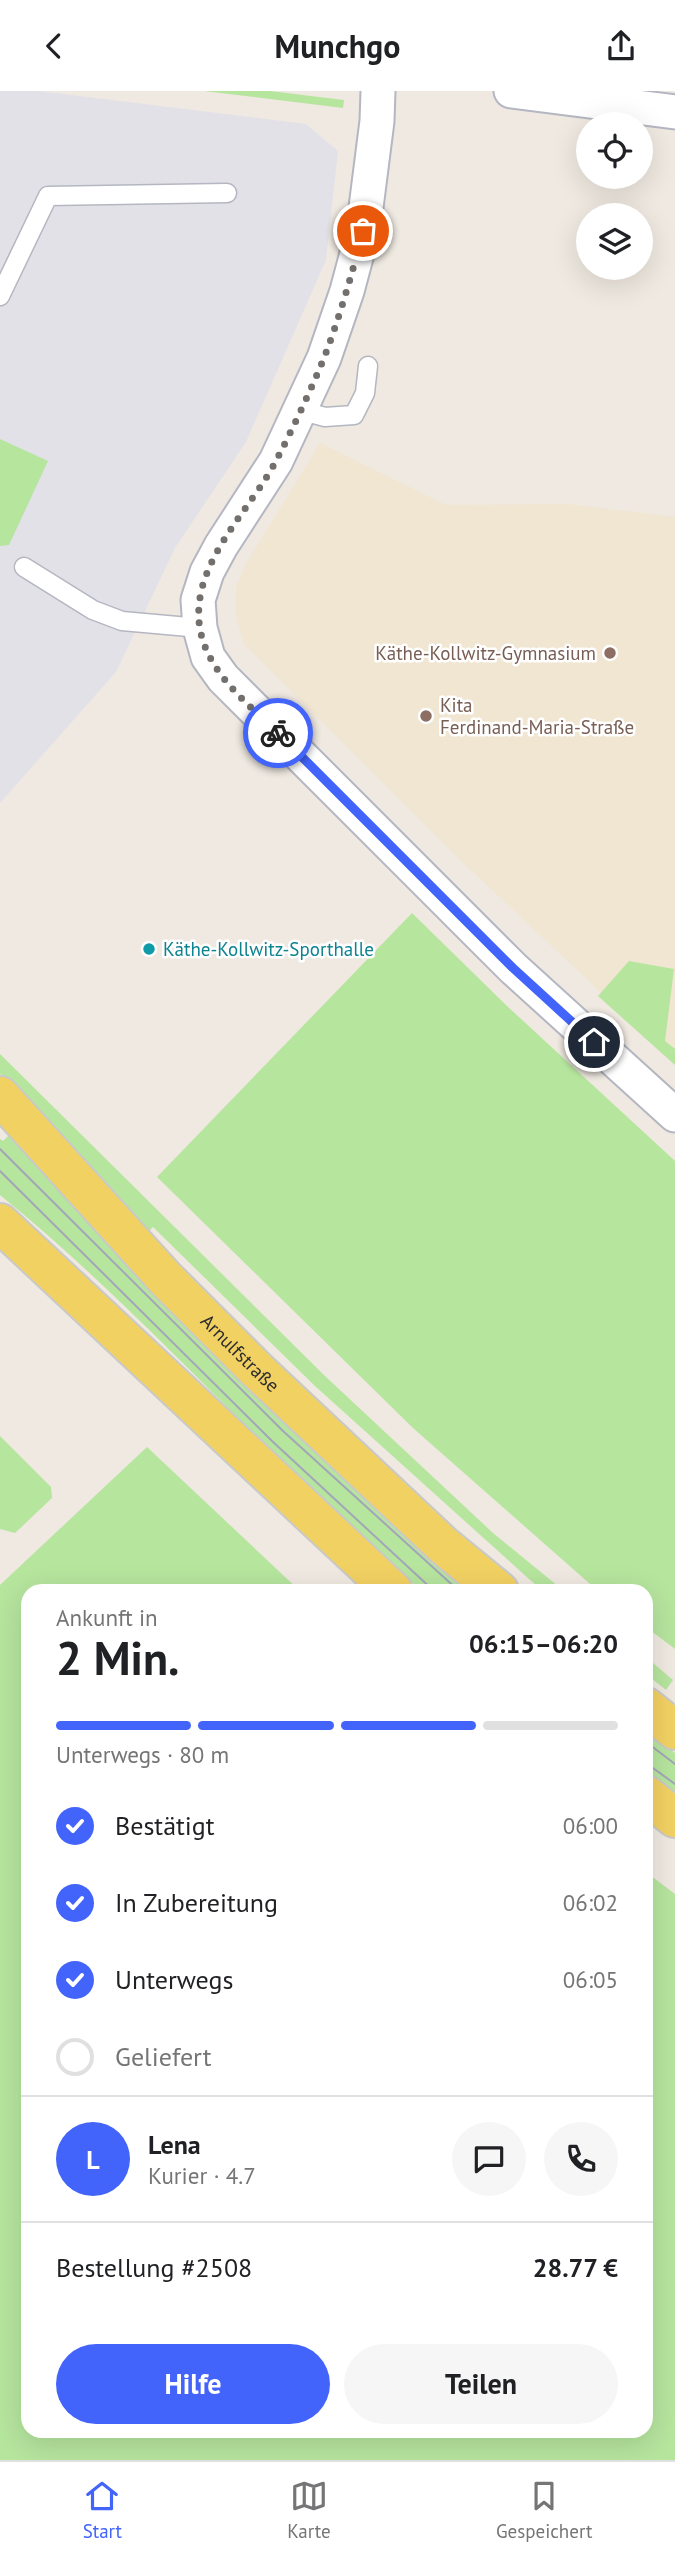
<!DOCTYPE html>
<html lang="de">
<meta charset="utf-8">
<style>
body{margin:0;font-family:"PT Sans",sans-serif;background:#f6f6f6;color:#202124;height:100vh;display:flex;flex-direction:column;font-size:26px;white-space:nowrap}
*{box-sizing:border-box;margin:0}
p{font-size:23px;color:#757577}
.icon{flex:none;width:38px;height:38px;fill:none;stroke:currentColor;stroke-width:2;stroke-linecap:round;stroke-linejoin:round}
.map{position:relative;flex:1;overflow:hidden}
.panel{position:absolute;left:21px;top:1493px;width:632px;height:854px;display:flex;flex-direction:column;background:#fff;border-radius:21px;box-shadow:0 7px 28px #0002}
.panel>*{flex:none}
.buttons{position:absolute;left:576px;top:21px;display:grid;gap:14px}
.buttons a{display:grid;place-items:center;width:77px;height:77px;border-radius:50%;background:#fff;box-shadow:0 7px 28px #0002;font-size:35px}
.pin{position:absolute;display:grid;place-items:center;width:60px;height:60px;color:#fff;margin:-30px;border:4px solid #fff;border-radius:50%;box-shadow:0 2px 7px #0007}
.courier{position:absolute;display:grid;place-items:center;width:70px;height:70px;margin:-35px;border:5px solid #4264fb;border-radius:50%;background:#fff;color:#222;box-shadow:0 2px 9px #0007}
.head em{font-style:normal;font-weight:700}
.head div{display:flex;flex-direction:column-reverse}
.head{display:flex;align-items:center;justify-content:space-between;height:119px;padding:0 35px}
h1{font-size:46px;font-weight:700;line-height:52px}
.bar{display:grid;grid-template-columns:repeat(4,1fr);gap:10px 7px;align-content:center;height:84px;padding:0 35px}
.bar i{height:9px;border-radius:5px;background:#e0e0e0}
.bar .active{background:#4264fb}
.bar p{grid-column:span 4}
.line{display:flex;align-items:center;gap:18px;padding:0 35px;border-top:2px solid #e0e0e0}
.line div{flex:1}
.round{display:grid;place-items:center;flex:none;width:74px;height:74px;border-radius:37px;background:#f6f6f6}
ol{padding:0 35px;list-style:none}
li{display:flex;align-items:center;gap:21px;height:77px}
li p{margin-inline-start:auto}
li .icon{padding:7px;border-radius:50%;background:#4264fb;color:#fff;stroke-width:4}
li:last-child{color:#757577}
li i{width:38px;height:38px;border:4px solid #e0e0e0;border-radius:50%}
.button{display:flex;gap:14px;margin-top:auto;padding:14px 35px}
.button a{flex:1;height:80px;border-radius:42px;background:#4264fb;color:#fff;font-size:28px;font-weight:700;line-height:80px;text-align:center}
.button a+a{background:#f6f6f6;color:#202124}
header{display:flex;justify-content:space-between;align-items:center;height:91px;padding:0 35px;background:#fff;font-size:32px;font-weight:700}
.dock{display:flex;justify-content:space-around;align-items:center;height:98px;border-top:2px solid #e0e0e0;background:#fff;font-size:19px;color:#757577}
.dock a{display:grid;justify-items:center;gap:4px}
.dock .active{color:#4264fb}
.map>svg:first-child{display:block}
.industrial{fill:#e3e1e8}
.education{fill:#f0e6d1}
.green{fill:#b6e59e}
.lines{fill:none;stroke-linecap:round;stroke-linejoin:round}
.lane-casing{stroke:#b4b7c1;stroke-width:21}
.street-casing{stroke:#b4b7c1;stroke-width:37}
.primary-casing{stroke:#c9c9c9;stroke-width:42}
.lane{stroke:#fff;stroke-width:18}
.street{stroke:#fff;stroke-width:33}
.primary{stroke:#f2d163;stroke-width:38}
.tram{stroke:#a3a6b8;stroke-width:2}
.done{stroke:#726f6d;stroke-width:7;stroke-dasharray:0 12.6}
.route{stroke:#4264fb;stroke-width:9}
.education-dot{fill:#8d6e63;stroke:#fff;stroke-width:2.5}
.culture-dot{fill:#0f9aa8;stroke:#fff;stroke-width:2.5}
.labels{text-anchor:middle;stroke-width:5;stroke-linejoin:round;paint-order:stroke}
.education-label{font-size:19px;fill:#785e54;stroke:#fff;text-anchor:end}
.culture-label{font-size:19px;fill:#0d838f;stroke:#fff;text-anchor:start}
.street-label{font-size:19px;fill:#2e2e2e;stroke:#fff}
</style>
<header><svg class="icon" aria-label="back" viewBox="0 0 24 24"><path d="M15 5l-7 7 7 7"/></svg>Munchgo<svg class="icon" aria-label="share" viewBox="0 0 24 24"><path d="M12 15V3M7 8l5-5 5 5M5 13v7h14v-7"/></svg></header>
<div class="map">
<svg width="675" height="2369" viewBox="0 0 675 2369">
<rect width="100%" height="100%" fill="#efe9e1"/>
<!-- industrial -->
<path class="industrial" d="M0,0h39l267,33 32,27 -12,109 -80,182 -71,106 -59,124 -116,131z"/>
<!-- education -->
<path class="education" d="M320,352l126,62 121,-1 108,13v545l-218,-205 -213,-213 -8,-27v-29l10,-24z"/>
<!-- green -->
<g class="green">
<path d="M204,0h66l74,9 -1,8z"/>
<path d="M0,348l48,22 -39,84 -9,1z"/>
<path d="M412,822l95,93 168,155v488l-29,-22v-36h-48l-185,-163 -256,-251z"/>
<path d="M629,870l45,8 -9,72 10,8v16l-77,-69z"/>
<path d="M0,963l325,322 168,157 71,58h-21l-14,-12 -214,-193 -162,-159 -6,6 -77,-88 -70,-71z"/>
<path d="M12,1041l460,459h-51c-52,-49 -104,-96 -155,-145 -87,-86 -171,-174 -266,-251v-56l3,2z"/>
<path d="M0,1345l51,51 1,11 -37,35 -15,-4z"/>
<path d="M147,1356l153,144h-272v840h618v-559l29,22v566h-675v-875z"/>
<path d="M646,1566l27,23 -7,10 -20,-16z"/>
<path d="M646,1640l29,22v42l-29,-20z"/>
</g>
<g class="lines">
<defs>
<g id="lane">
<path d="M0,205l48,-100 179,-3"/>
<path d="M299,319l26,7 29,-2 11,-22 3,-27"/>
<path d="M24,476l69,43 29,11 78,7"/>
</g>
<g id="street">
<path d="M378,0l-1,30 -14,110 -16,60 -23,67 -48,103 -55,85 -14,26 -9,28 2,28 8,29 15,21 290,290 162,147"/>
<path d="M511,0l164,21"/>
</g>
<g id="primary">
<path id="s1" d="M0,1005l165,182 93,93 185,174 56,46"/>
<path d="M0,1132l393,368"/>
<path d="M646,1616l29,23"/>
<path d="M646,1704l29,23"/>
</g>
</defs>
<!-- lane casing -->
<use href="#lane" class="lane-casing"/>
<!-- street casing -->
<use href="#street" class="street-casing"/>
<!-- primary casing -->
<use href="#primary" class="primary-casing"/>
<!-- lane -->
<use href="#lane" class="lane"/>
<!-- street -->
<use href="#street" class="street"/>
<!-- primary -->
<use href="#primary" class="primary"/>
<!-- tram -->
<g class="tram">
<path d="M0,1058l283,282 176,160"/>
<path d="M0,1080l272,270 162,150"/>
<path d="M646,1651l29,22"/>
<path d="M646,1672l29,21"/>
</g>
</g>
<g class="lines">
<!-- done -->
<path class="done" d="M278,642c-31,-30 -70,-60 -78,-104 -11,-65 50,-117 77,-170 17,-33 33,-67 47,-101 16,-42 28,-84 39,-127"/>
<!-- route -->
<path class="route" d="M278,642l235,235 81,74"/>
</g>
<!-- markers -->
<g class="education-dot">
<circle cx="610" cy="562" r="7"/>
<circle cx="426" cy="625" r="7"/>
</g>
<circle class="culture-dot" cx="149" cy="858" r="7"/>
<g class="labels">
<!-- education labels -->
<g class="education-label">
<text x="596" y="569">Käthe-Kollwitz-Gymnasium</text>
<text x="440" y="621" text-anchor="start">Kita<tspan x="440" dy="22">Ferdinand-Maria-Straße</tspan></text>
</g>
<!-- culture labels -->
<g class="culture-label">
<text x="163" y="865">Käthe-Kollwitz-Sporthalle</text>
</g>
<!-- street labels -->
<g class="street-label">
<text dy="7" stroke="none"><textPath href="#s1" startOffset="352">Arnulfstraße</textPath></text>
</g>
</g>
</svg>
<div class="buttons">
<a><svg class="icon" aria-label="locate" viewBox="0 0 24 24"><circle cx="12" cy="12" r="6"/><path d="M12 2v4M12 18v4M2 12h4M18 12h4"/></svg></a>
<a><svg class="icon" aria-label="layers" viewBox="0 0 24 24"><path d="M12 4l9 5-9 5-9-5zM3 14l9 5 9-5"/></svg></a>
</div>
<div class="pin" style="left:363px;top:140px;background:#ea580c"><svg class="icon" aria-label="bag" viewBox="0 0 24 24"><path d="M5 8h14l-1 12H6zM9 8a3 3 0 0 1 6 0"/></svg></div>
<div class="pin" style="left:594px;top:951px;background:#1f2937"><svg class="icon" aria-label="home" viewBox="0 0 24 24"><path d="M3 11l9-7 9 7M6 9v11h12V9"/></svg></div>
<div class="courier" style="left:278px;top:642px"><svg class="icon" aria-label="bike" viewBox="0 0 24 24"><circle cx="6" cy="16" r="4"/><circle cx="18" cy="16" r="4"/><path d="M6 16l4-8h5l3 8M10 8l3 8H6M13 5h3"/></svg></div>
<section class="panel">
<div class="head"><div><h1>2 Min.</h1><p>Ankunft in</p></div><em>06:15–06:20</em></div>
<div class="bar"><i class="active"></i><i class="active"></i><i class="active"></i><i></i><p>Unterwegs · 80 m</p></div>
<ol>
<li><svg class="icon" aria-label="check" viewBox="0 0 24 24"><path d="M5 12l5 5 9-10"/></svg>Bestätigt<p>06:00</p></li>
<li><svg class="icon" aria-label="check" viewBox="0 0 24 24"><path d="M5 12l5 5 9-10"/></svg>In Zubereitung<p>06:02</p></li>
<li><svg class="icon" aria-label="check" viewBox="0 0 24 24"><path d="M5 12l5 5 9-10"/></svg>Unterwegs<p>06:05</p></li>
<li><i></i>Geliefert</li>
</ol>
<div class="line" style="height:126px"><b class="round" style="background:#4264fb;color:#fff">L</b><div><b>Lena</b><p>Kurier · 4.7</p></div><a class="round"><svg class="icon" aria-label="chat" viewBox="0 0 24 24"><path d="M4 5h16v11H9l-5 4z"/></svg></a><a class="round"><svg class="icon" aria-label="phone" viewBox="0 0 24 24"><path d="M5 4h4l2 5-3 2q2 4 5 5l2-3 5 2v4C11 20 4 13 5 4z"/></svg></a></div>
<div class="line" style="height:91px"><div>Bestellung #2508</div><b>28.77 €</b></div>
<div class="button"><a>Hilfe</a><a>Teilen</a></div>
</section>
</div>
<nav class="dock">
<a class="active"><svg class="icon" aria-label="home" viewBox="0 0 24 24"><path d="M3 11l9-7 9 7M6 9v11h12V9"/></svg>Start</a>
<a><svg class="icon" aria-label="map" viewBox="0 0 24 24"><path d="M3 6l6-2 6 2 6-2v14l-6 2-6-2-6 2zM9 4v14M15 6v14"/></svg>Karte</a>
<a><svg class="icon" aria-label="saved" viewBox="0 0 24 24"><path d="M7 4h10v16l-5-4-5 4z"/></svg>Gespeichert</a>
</nav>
